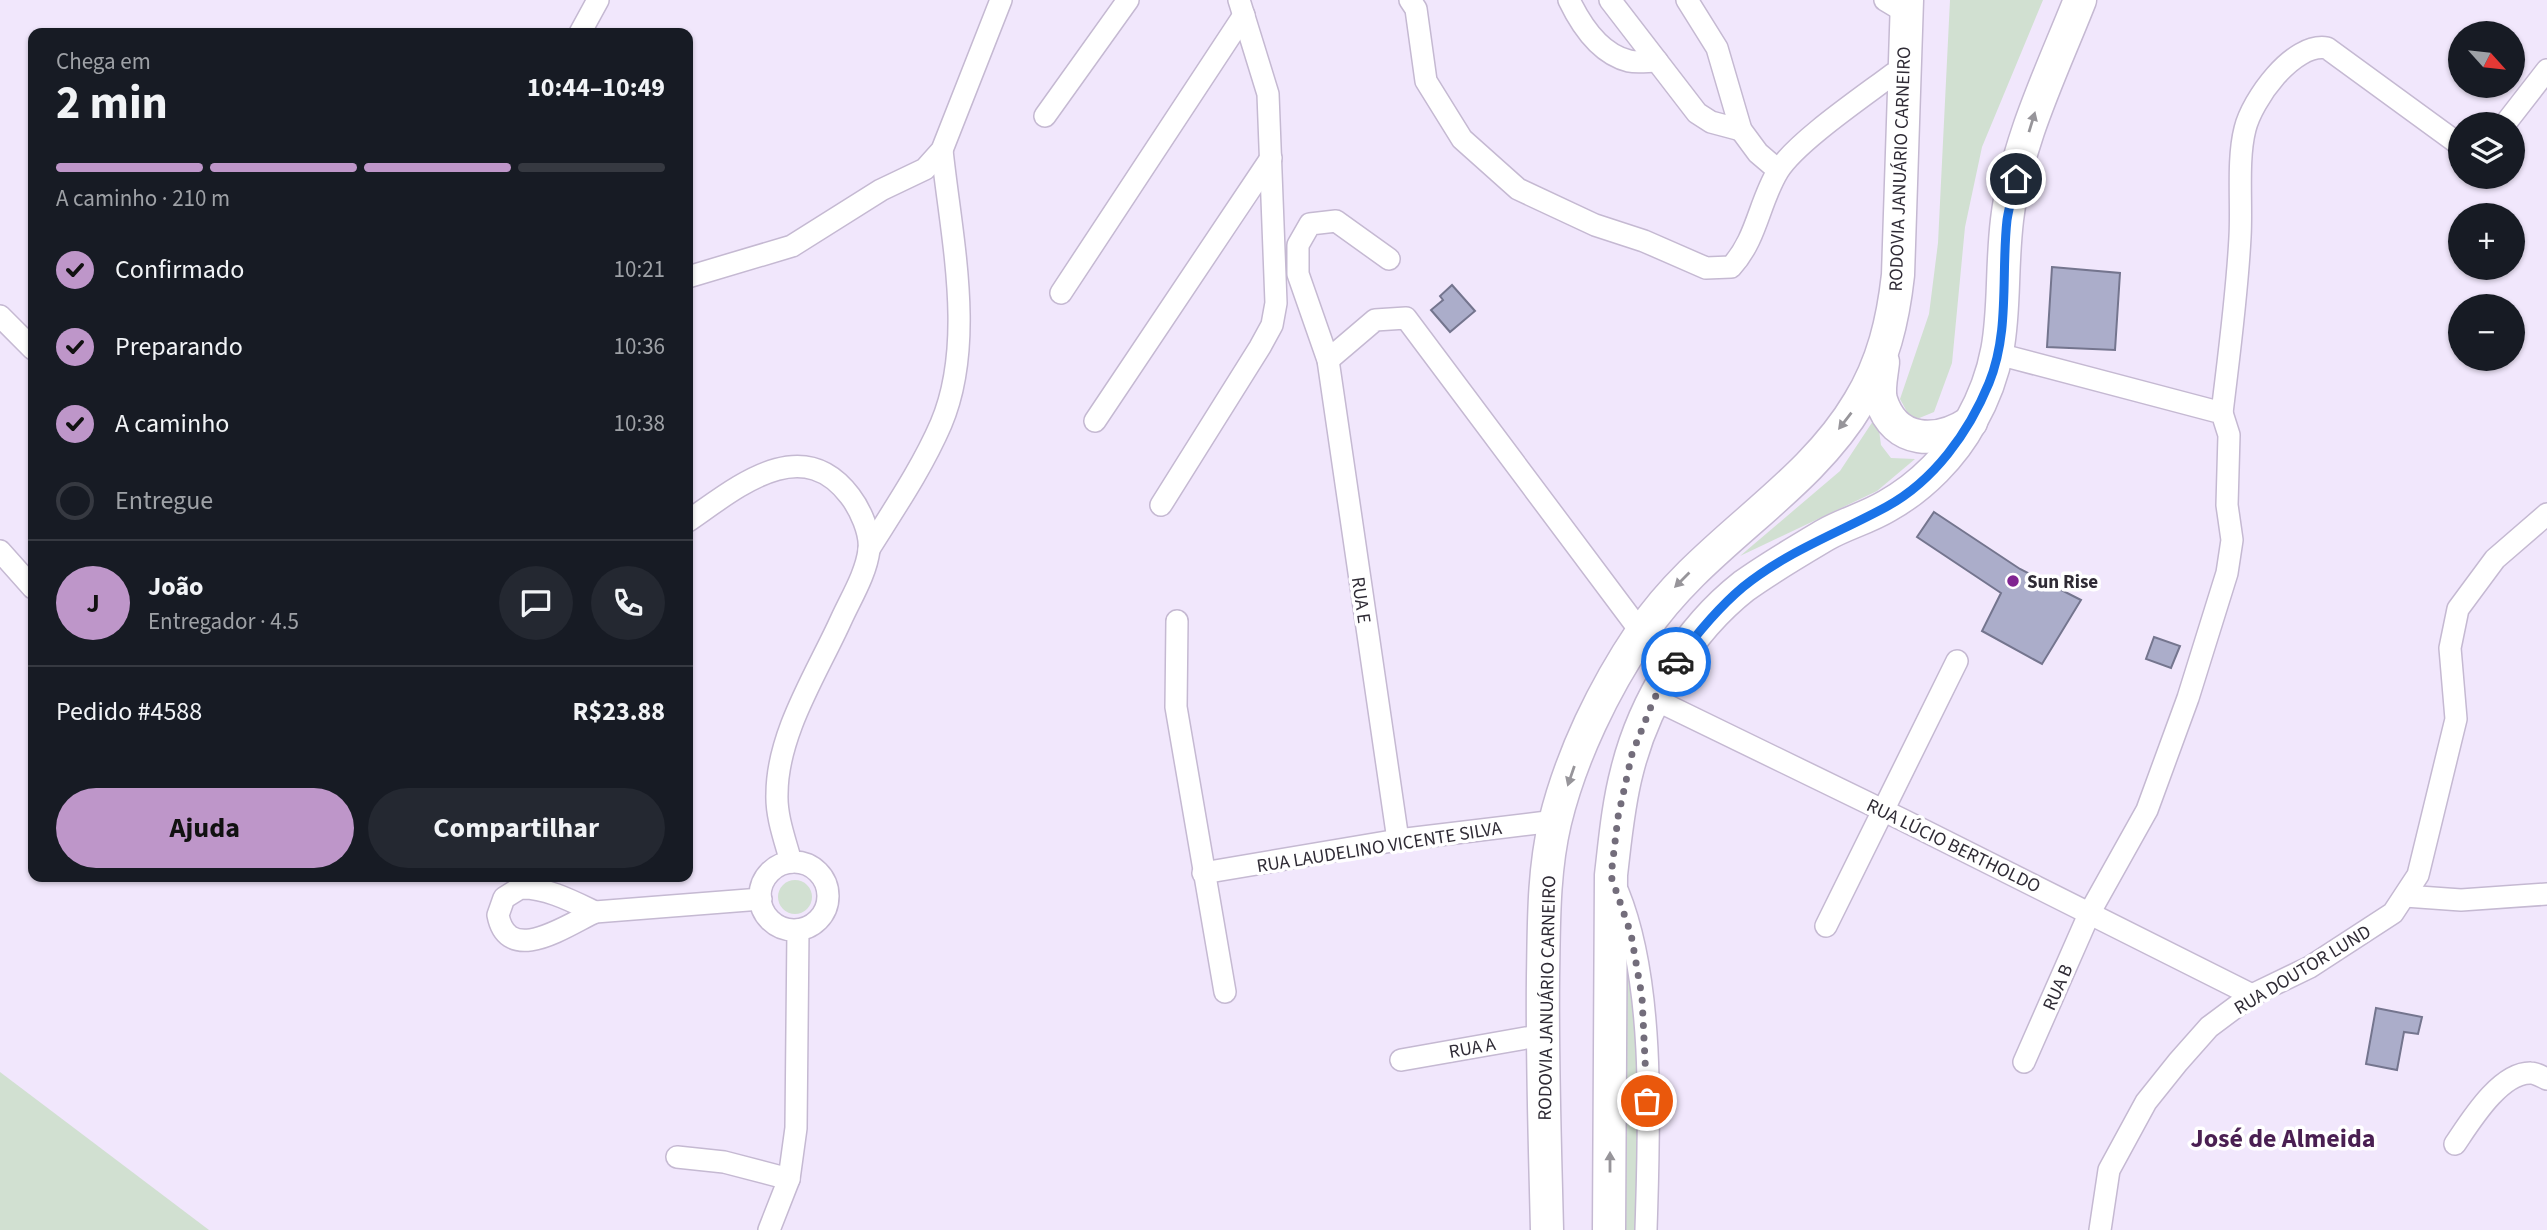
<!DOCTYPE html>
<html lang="pt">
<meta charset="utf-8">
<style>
body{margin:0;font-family:"Source Sans 3",sans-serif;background:#242831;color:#f1f3f6;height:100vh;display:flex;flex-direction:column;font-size:26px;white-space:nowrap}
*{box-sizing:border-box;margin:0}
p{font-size:23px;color:#9ea1a6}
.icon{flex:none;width:38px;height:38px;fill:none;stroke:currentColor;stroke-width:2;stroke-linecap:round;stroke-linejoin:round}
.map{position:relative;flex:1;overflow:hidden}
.drawer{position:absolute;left:28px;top:28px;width:665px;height:854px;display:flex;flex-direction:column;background:#171b24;border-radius:14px;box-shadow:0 2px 5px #0004}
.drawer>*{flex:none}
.needle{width:46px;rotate:117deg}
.tools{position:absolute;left:2448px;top:21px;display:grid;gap:14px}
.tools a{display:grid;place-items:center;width:77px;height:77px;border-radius:50%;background:#171b24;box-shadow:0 2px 5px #0004;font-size:35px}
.pin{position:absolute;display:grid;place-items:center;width:60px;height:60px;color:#fff;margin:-30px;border:4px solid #fff;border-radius:50%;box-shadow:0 2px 7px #0007}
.courier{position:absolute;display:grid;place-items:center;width:70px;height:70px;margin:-35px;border:5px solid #1a73e8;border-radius:50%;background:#fff;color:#222;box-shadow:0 2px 9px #0007}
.overview em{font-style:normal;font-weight:700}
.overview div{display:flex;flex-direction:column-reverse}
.overview{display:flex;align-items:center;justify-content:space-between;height:119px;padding:0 28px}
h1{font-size:46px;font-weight:700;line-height:52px}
.bar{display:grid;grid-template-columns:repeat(4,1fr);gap:10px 7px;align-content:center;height:84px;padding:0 28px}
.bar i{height:9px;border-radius:5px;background:#363941}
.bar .current{background:#be96c9}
.bar p{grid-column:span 4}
.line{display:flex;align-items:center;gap:18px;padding:0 28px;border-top:2px solid #363941}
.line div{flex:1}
.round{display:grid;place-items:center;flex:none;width:74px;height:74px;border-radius:37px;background:#242831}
ol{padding:0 28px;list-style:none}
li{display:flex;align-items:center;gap:21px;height:77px}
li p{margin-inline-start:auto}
li .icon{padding:7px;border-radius:50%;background:#be96c9;color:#111;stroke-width:4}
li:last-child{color:#9ea1a6}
li i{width:38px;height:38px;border:4px solid #363941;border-radius:50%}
.action{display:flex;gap:14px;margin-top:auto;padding:14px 28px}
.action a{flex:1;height:80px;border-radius:42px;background:#be96c9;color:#111;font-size:28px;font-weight:700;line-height:80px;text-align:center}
.action a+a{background:#242831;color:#f1f3f6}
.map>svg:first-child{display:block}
.green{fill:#d1e0d1}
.building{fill:#abadca;stroke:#74758e;stroke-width:2}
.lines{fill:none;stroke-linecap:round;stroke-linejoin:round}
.minor-casing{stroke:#c5b9d2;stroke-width:24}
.highway-casing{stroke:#c5b9d2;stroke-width:35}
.minor{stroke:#fff;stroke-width:21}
.highway{stroke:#fff;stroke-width:32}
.oneway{fill:#97959a}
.done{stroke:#736d7b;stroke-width:7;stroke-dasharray:0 12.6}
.route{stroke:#1a73e8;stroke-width:9}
.poi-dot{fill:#802491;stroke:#fff;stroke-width:2.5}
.labels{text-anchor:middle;stroke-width:7;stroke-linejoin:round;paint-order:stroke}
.street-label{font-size:19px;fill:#2f2b35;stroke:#fff}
.poi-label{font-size:19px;font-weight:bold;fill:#2f2b35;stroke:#fff;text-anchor:start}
.district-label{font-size:26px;font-weight:bold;fill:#4a1f52;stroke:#fff}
</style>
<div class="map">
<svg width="2547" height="1230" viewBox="0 0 2547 1230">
<rect width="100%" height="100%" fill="#f1e7fc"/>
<!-- green -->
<g class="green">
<path d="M1950,0h93l-61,147 -17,80 -13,136 -18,49 -22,9 -12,-22 29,-85 9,-71z"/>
<path d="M1877,415l4,30 10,13 24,1 -38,32 -137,65 100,-85z"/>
<circle cx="795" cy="897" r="17"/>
<path d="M1625,939l12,116v175h-26z"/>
<path d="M0,1072l209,158h-209z"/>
</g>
<!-- building -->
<g class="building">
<path d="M2052,267l68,6 -5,77 -68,-3z"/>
<path d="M1452,285l23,26 -25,21 -19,-22 12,-10 -3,-4z"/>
<path d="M1934,512l86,57 61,31 -39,64 -60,-33 19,-38 -84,-56z"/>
<path d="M2154,637l26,9 -9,22 -25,-9z"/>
<path d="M2376,1008l46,9 -4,17 -14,-2 -7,38 -31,-6z"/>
</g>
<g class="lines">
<defs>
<g id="minor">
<path d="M1410,0l6,9 10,72 36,58 56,50 77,36 49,16 62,27 25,-1c26,-28 28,-65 47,-96 18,-29 86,-75 115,-97l10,-3"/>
<path d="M1569,0c12,25 31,54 60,61 9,2 19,0 28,0"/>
<path d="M1610,0l87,113 14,9 30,8"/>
<path d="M1687,0l30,48 24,82 17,23 20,17"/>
<path d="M1885,0l20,12"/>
<path d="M580,33l18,-33"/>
<path d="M1045,116l83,-116"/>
<path d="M2505,124l42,-54"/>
<path d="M1389,259l-53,-38 -26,3 -12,21v29l30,86 70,480"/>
<path d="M688,277l104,-31 89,-56 44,-21 17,-19 59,-150"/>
<path d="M1061,293l183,-278"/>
<path d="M0,316l33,33"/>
<path d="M1998,354l224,59 7,22 -2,70 5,35 -5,33 -39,125 -41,112 -57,102 -66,150"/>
<path d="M1328,360l47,-40 31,-2 235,314"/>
<path d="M2222,413c7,-59 15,-117 18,-176 2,-33 -3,-77 5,-108 7,-29 48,-87 82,-81l133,97"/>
<path d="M1095,421l176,-263"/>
<path d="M1161,505l99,-158 12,-22 4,-22 -8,-209 -29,-94"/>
<path d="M688,521c47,-32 113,-90 162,-25 10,13 21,37 19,54 -3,24 -18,48 -28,70 -24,53 -64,114 -64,174 -1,22 8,46 14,68"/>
<path d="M869,549c25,-40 53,-81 72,-125 35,-82 10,-188 1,-274"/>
<path d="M0,551l33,37"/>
<path d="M1177,621l-1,86 49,285"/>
<path d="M1654,699l249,121 349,175"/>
<circle cx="794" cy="896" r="34"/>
<path d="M1203,873l195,-33 157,-19"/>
<path d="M520,888c25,-1 52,13 75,24 -28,13 -87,55 -97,3l6,-17z"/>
<path d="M1618,892c38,93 31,238 28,338"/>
<path d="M2405,896l56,4 86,-6"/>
<path d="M595,912l166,-13"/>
<path d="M1826,926l131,-265"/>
<path d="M1401,1060l142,-25"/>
<path d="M2455,1144c15,-22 45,-72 76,-71 5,0 11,4 16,6"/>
<path d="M677,1157l47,5 65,17"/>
<path d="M769,1230l20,-51 7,-51 2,-198"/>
<path d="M2100,1230l9,-60 37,-68 32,-40 31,-35 43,-32 58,-28 83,-54 25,-38 38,-156 -6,-71 8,-39 37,-50 52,-45"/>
</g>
<g id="highway">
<path d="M1883,362c-1,11 -5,27 -2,38 14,45 57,44 90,22"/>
<path d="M1547,1230c-2,-84 -5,-169 -4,-253 1,-52 0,-104 12,-155 16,-66 49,-134 87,-190 60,-89 164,-140 217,-230 24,-39 34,-82 39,-127l9,-275"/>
<path d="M1609,1230l2,-355c4,-34 7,-70 16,-104 17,-69 61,-141 117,-185 25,-18 54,-35 81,-51 19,-11 42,-17 62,-29 34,-19 66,-51 84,-85 41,-73 27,-124 36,-201 9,-77 45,-149 73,-220"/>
</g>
</defs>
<!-- minor casing -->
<use href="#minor" class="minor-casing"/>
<!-- highway casing -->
<use href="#highway" class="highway-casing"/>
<!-- minor -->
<use href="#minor" class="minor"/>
<!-- highway -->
<use href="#highway" class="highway"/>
</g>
<!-- one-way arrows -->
<defs><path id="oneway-solid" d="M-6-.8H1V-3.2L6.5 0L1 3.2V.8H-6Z" transform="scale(1.75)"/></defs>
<g class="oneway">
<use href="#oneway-solid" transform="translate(2032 122) rotate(-73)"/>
<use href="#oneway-solid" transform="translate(1845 421) rotate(128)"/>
<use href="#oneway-solid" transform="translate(1682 580) rotate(135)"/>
<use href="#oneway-solid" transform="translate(1571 776) rotate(109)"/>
<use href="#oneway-solid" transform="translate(1610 1162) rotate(-90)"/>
</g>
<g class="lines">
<!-- done -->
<path class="done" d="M1647,1101l-5,-104 -11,-63 -20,-58 7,-59 14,-63 22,-55 22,-37"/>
<!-- route -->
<path class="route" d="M1676,662c19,-26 42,-54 67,-75 43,-35 95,-54 143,-80 48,-26 83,-75 103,-124 21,-51 12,-109 18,-163 2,-13 6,-27 9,-41"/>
</g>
<!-- markers -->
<circle class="poi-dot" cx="2013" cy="581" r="7"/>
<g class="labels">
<!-- street labels -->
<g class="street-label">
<text transform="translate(1899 169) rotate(-88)" y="7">RODOVIA JANUÁRIO CARNEIRO</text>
<text transform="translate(1362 600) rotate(82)" y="7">RUA E</text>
<text transform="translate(1954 845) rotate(26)" y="7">RUA LÚCIO BERTHOLDO</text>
<text transform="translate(1379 846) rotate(-9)" y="7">RUA LAUDELINO VICENTE SILVA</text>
<text transform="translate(2302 969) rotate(-31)" y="7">RUA DOUTOR LUND</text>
<text transform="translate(2057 987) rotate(-66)" y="7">RUA B</text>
<text transform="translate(1546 998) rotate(-89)" y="7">RODOVIA JANUÁRIO CARNEIRO</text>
<text transform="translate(1472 1047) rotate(-10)" y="7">RUA A</text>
</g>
<!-- poi labels -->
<g class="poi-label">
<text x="2027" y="588">Sun Rise</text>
</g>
<!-- district labels -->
<g class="district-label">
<text x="2283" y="1147">José de Almeida</text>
</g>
</g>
</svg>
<div class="tools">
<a><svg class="needle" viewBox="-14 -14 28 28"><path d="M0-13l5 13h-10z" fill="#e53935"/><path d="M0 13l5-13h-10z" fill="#9ea1a6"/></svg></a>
<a><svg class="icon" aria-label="layers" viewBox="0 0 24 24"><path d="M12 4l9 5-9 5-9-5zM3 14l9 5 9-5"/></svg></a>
<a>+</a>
<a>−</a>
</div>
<div class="pin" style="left:1647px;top:1101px;background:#ea580c"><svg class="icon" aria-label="bag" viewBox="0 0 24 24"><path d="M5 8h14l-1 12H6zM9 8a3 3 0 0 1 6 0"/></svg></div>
<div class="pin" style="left:2016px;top:179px;background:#1f2937"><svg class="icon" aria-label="home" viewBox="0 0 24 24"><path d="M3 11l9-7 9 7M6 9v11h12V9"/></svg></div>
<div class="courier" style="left:1676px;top:662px"><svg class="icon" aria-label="car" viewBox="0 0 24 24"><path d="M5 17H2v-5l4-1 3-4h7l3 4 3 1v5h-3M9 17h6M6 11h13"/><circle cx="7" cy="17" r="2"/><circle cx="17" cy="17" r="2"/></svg></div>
<section class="drawer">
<div class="overview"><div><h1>2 min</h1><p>Chega em</p></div><em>10:44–10:49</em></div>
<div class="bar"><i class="current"></i><i class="current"></i><i class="current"></i><i></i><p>A caminho · 210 m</p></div>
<ol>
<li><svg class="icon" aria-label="check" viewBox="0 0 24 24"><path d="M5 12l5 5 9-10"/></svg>Confirmado<p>10:21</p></li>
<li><svg class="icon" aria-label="check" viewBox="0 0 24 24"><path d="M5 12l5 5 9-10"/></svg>Preparando<p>10:36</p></li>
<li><svg class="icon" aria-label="check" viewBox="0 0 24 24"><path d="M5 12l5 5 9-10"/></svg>A caminho<p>10:38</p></li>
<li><i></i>Entregue</li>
</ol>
<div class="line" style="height:126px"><b class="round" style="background:#be96c9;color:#111">J</b><div><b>João</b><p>Entregador · 4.5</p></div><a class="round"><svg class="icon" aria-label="chat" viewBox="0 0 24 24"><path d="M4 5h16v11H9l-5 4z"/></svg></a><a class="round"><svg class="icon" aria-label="phone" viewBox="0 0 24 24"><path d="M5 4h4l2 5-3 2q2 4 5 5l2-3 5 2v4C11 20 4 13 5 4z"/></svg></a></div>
<div class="line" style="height:91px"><div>Pedido #4588</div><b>R$23.88</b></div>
<div class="action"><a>Ajuda</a><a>Compartilhar</a></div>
</section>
</div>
